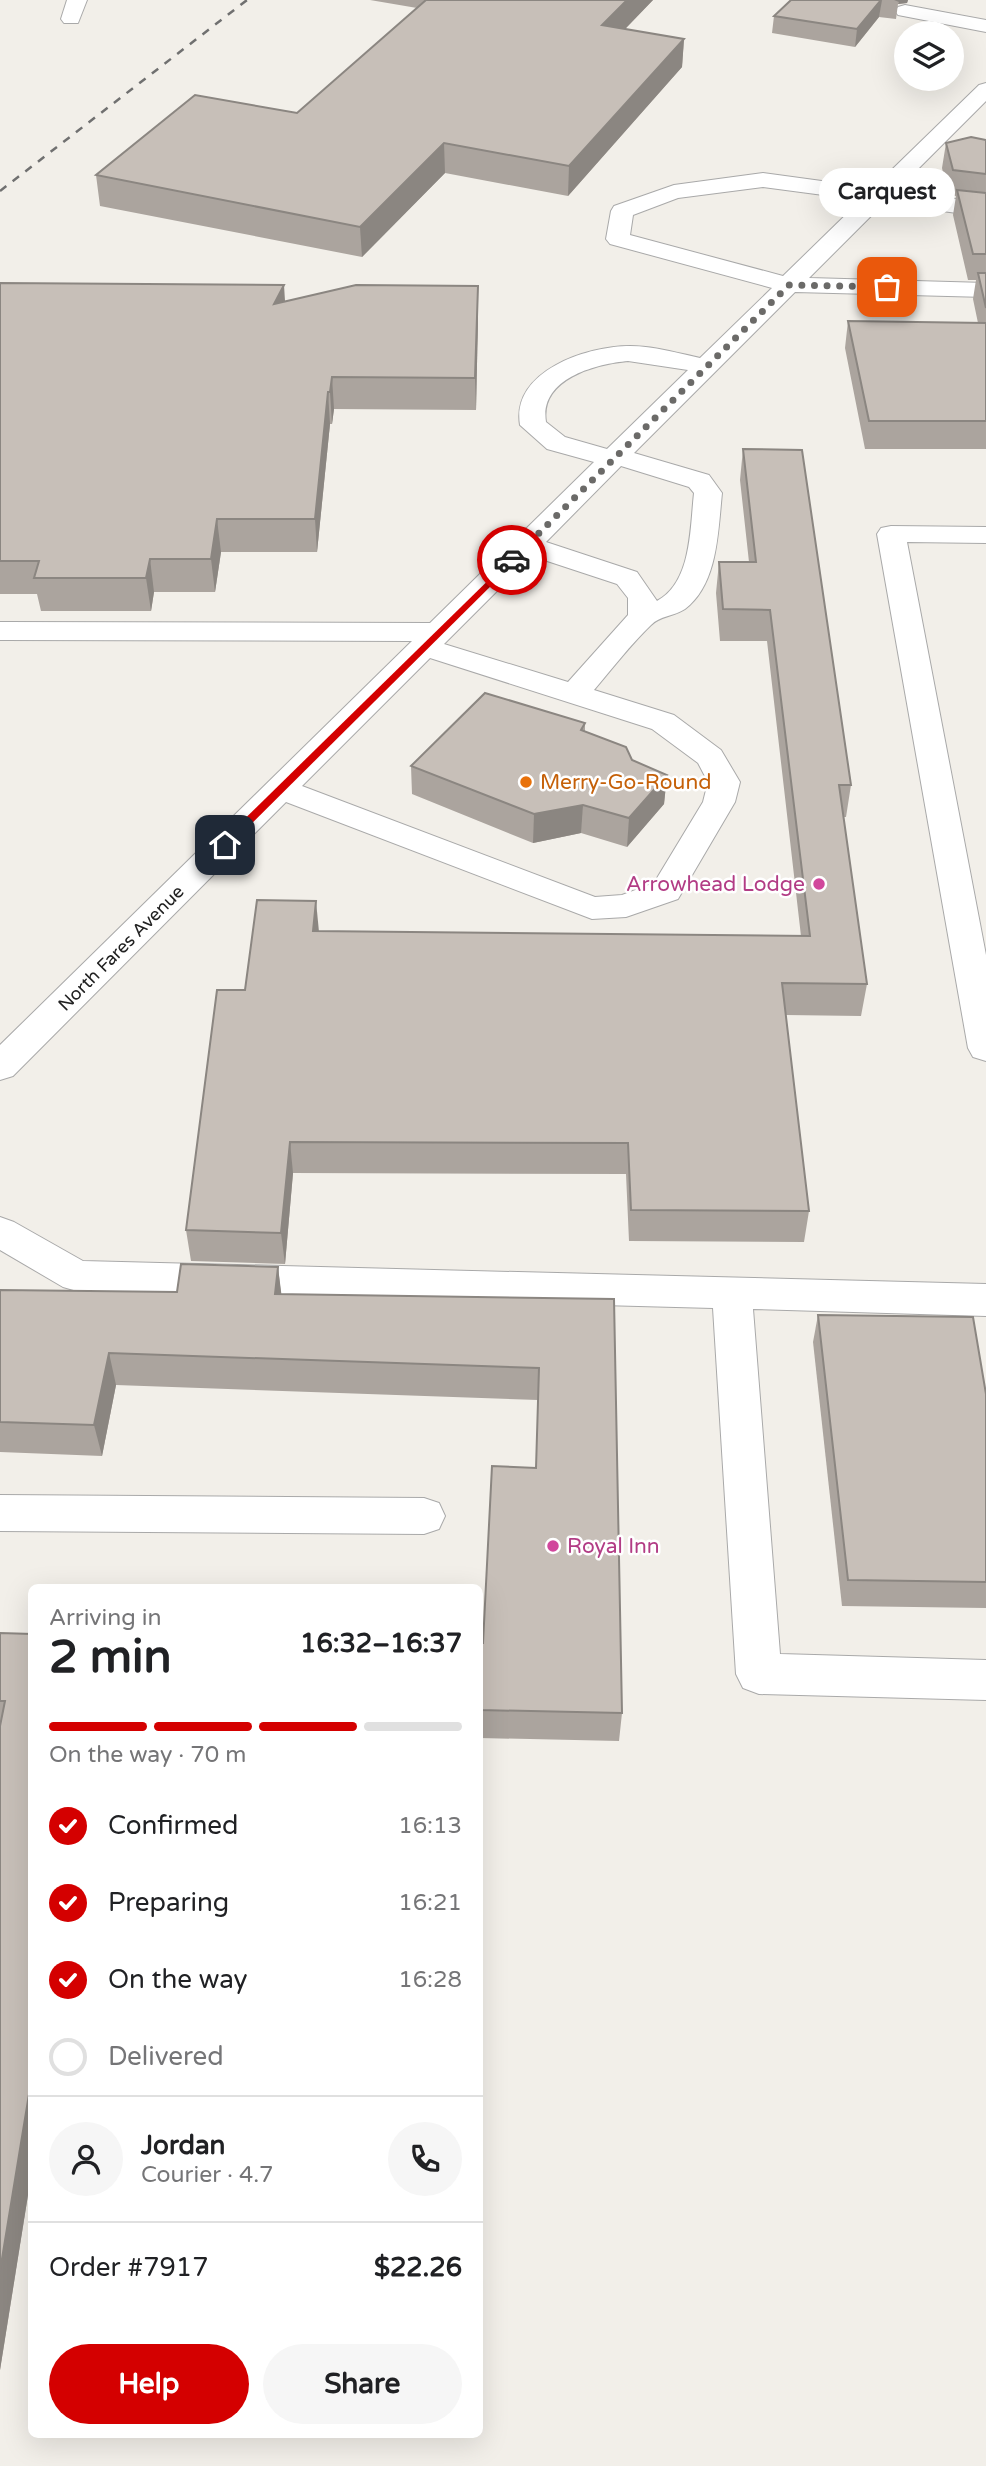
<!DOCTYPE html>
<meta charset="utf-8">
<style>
body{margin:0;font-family:"Varela Round",sans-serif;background:#f6f6f6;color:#202124;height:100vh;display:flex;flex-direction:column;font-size:26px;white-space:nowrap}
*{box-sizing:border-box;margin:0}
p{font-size:23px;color:#757577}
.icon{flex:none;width:38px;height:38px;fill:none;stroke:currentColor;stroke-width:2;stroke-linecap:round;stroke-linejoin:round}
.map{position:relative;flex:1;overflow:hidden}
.panel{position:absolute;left:28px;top:1584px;width:455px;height:854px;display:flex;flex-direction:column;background:#fff;border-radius:10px;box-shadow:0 7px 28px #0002}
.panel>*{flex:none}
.buttons{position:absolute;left:894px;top:21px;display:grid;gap:14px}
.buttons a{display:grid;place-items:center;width:70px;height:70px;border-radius:50%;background:#fff;box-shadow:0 7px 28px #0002;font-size:35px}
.pin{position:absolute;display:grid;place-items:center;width:60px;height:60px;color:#fff;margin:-30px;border-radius:14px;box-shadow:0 4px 10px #0006}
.courier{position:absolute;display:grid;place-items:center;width:70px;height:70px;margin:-35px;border:5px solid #d40000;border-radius:50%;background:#fff;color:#222;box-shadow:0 2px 9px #0007}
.bubble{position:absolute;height:49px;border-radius:24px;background:#fff;box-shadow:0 7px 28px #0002;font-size:23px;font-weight:700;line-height:49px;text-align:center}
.headline em{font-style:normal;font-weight:700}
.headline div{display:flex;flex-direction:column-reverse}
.headline{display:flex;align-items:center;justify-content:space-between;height:119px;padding:0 21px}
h1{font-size:46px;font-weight:700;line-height:52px}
.bar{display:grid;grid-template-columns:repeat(4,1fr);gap:10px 7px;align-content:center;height:84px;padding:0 21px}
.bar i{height:9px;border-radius:5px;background:#e0e0e0}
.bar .on{background:#d40000}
.bar p{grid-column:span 4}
.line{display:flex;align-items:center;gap:18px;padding:0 21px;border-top:2px solid #e0e0e0}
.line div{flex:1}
.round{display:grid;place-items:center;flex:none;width:74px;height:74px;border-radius:37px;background:#f6f6f6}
ol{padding:0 21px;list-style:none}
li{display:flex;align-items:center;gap:21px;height:77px}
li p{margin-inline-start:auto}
li .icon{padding:7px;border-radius:50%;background:#d40000;color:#fff;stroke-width:4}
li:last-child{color:#757577}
li i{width:38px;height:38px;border:4px solid #e0e0e0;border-radius:50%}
.primary-button{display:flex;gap:14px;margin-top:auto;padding:14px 21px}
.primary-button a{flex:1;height:80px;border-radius:42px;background:#d40000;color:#fff;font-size:28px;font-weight:700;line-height:80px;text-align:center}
.primary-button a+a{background:#f6f6f6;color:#202124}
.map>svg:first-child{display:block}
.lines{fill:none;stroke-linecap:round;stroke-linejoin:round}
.minor-casing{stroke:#a9a9a9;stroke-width:2}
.minor{fill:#fff;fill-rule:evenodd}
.rail{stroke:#707070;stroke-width:2.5;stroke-dasharray:8 8;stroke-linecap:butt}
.wall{fill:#aba49e}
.shaded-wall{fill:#8b8681}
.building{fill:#c7bfb8;stroke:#8b8681;stroke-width:2}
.route{fill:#d40000}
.done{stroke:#6b6a68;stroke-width:7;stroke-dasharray:0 12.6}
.food-dot{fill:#e8710a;stroke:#fff;stroke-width:2.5}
.hotel-dot{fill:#d1479c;stroke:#fff;stroke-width:2.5}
.labels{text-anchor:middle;stroke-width:5;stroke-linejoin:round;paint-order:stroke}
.far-street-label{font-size:18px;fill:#222;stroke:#fff}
.food-label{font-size:21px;fill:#c56008;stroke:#fff;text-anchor:start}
.hotel-label{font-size:21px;fill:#b23c85;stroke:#fff;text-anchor:end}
</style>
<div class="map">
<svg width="986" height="2466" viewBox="0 0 986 2466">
<rect width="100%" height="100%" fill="#f2efe9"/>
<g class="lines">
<defs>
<g id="minor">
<path d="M67,0h20l-9,23h-14l-3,-4z"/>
<path d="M905,5l81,15v12l-88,-17 -3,-4 3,-4z"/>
<path d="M986,83v18l-90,90 90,12v14l-102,-14 -75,75 177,5v14l-191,-5 -161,161 75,22 13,18c-4,38 -4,91 -37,116 -10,7 -26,7 -34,16 -21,20 -39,44 -57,65l80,25 47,35 19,32 -5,20 -57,97 -52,18 -34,2 -306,-117 -273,274 -13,4v-35l412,-404 -412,-1v-18l430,1 164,-161 -47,-13 -27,-24c-9,-54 67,-79 110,-79 24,0 47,7 70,12l72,-70 -162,-44 -4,-5 5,-28 3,-5 60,-21 89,-12 110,15 106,-103zM763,187l98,13 -78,76 -153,-41 3,-20 45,-17zM628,361l60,9 -81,79 -42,-12 -19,-15c-7,-43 49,-58 82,-61zM621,466l68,21 5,6c-4,35 -2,89 -37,108l-20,-29 -91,-30zM532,556l85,28 11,14v17l-60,67 -124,-38zM430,658l222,71 46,34 10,19 -5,20 -49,81 -32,12 -27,2 -293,-111z"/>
<path d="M891,526l95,1v16l-79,-1 79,413v106l-13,-4 -5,-9 -91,-514 4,-6z"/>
<path d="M0,1217l14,5 69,39 903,23v32l-233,-7 27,345 206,6v40l-227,-6 -16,-6 -7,-14 -23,-366 -636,-17 -14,-4 -63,-37z"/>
<path d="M0,1495l424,3 15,5 6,13 -6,13 -15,5 -424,-3z"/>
</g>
</defs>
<!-- minor casing -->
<use href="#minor" class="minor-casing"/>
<!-- minor -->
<use href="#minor" class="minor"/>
<!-- rail -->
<path class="rail" d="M0,191l247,-191"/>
</g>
<!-- wall -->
<g class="wall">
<path d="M370,0h283l-28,29 59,10 -2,28 -114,129 -123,-23 -83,84 -262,-51 -4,-31 201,-62 120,-105z"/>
<path d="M791,0h117l-1,3 -9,1 -2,15 -17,-2 -24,30 -83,-14 2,-17z"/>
<path d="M986,140v309h-121l-20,-101 3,-27 130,2 -5,-24 3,-19h-8l-15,-65 3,-19 -8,-1 -6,-27 4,-25z"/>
<path d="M0,283l285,18 193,16 -2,93 -142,-1 -2,15h-2l-13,128h-96l-6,40h-61l-3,19h-110l-4,-17h-37z"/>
<path d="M743,449l108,336 -5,32h-3l24,167 -6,32 -75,-1 23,196 -5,31 -175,-1 -3,-67 -333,-1 -8,91 -94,-3 -5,-31 59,-240 74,-59 482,5 -34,-295h-47l-4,-48 3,-31h30l-9,-82z"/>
<path d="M585,723v8l47,29 35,15 -3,29 -37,43 -46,-14 -48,10 -121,-49 -1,-28z"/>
<path d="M278,1267l3,27 333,5 8,414 -3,28 -139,-3v-95h3l53,-175 2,-68 -422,-15 -14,71 -102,-4v-162l177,2z"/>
<path d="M818,1315l168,79v214l-144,-2 -29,-264z"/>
<path d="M0,1633l32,1v536l-32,200z"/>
</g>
<!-- shaded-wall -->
<g class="shaded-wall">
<path d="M627,0h26l-52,54 1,-29z"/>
<path d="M882,0l-3,17 -24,30 2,-18z"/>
<path d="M894,0h14l-1,3 -9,1 1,-2z"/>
<path d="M684,39l-2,28 -114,129 1,-30z"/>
<path d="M444,143l1,30 -83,84 -2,-30z"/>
<path d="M284,285l2,31 -12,-12z"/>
<path d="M478,286v31l-2,93 -1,-32z"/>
<path d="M332,377l2,32 -2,15 -2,-32z"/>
<path d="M328,392l2,32 -13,128 -2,-33z"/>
<path d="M217,519l4,33 -6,40 -4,-33z"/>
<path d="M150,559l4,33 -3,19 -5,-33z"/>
<path d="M667,775l-3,29 -37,43 2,-29z"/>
<path d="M583,805l-2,28 -48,10 1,-29z"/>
<path d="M316,901l3,31 -6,-1z"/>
<path d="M290,1142l3,31 -8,91 -4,-31z"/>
<path d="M278,1267l4,32 -7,-5z"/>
<path d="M109,1353l7,32 -14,71 -8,-31z"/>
<path d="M32,2076v94l-32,200v-99z"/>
</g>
<!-- building -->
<g class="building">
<path d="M426,0h201l-25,25 82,14 -115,127 -125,-23 -84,84 -264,-52 99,-80 102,18z"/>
<path d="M791,0h90l-24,29 -83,-13z"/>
<path d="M971,137l15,3v34l-33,-4 -7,-27z"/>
<path d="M957,190l29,3v61h-13z"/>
<path d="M978,273h8v35z"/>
<path d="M0,283l284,2 -10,19 82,-19 122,1 -3,92 -143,-1 -2,15h-2l-13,127h-98l-6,40h-61l-4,19h-112l5,-17h-39z"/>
<path d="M848,321l138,2v98h-117z"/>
<path d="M743,449l59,1 49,335h-12l28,199 -85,-1 27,228 -178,-1 -3,-67 -338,-1 -9,91 -95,-3 31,-240h28l12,-90 59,1 -3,30 497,5 -40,-326 -47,-1 -4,-47h37z"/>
<path d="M485,693l100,30 -4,7 45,17 6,13 35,15 -38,43 -46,-13 -49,9 -123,-48z"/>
<path d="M181,1264l97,3 -3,27 339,5 8,414 -142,-3v-67h3l9,-177 44,2 3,-100 -430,-15 -15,72 -94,-3v-132l177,2z"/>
<path d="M818,1315l155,2 13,77v188l-138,-2z"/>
<path d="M0,1633l32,1v442l-32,195v-545l5,-25h-5z"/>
</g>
<!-- route -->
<path class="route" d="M512,557l3,5 -287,285h-7v-5z"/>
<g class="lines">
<!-- done -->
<path class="done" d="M512,560l277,-275 98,2"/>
</g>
<!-- markers -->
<circle class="food-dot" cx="526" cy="782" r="7"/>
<g class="hotel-dot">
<circle cx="819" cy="884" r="7"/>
<circle cx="553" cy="1546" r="7"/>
</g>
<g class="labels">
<!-- far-street labels -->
<g class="far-street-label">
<text transform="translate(121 948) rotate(-45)" y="6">North Fares Avenue</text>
</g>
<!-- food labels -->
<g class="food-label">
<text x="540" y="789">Merry-Go-Round</text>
</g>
<!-- hotel labels -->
<g class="hotel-label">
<text x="805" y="891">Arrowhead Lodge</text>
<text x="567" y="1553" text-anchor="start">Royal Inn</text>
</g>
</g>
</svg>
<div class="buttons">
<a><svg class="icon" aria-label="layers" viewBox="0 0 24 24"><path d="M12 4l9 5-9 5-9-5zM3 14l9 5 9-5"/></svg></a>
</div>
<div class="pin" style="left:887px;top:287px;background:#ea580c"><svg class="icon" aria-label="bag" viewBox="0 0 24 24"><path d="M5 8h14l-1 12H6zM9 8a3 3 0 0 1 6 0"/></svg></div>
<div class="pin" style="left:225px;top:845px;background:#1f2937"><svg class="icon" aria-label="home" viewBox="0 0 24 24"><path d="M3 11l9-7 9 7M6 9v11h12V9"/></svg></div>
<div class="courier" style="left:512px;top:560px"><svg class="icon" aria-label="car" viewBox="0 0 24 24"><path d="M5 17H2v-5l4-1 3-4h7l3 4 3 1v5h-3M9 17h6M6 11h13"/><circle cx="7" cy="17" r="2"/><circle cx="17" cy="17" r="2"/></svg></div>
<div class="bubble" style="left:819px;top:168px;width:136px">Carquest</div>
<section class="panel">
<div class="headline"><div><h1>2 min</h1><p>Arriving in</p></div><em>16:32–16:37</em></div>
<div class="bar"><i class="on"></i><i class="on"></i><i class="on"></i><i></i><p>On the way · 70 m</p></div>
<ol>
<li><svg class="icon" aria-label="check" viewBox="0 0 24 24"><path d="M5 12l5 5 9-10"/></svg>Confirmed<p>16:13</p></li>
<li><svg class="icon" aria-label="check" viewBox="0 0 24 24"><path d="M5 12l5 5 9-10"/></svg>Preparing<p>16:21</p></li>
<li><svg class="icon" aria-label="check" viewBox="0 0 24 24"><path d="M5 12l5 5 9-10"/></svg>On the way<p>16:28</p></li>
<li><i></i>Delivered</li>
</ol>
<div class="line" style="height:126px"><a class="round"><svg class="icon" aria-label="person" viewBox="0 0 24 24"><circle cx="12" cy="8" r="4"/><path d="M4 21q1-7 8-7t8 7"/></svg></a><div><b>Jordan</b><p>Courier · 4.7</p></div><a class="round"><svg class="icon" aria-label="phone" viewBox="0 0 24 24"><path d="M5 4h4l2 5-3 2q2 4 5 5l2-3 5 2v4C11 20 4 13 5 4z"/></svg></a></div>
<div class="line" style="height:91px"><div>Order #7917</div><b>$22.26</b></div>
<div class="primary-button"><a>Help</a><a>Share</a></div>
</section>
</div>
